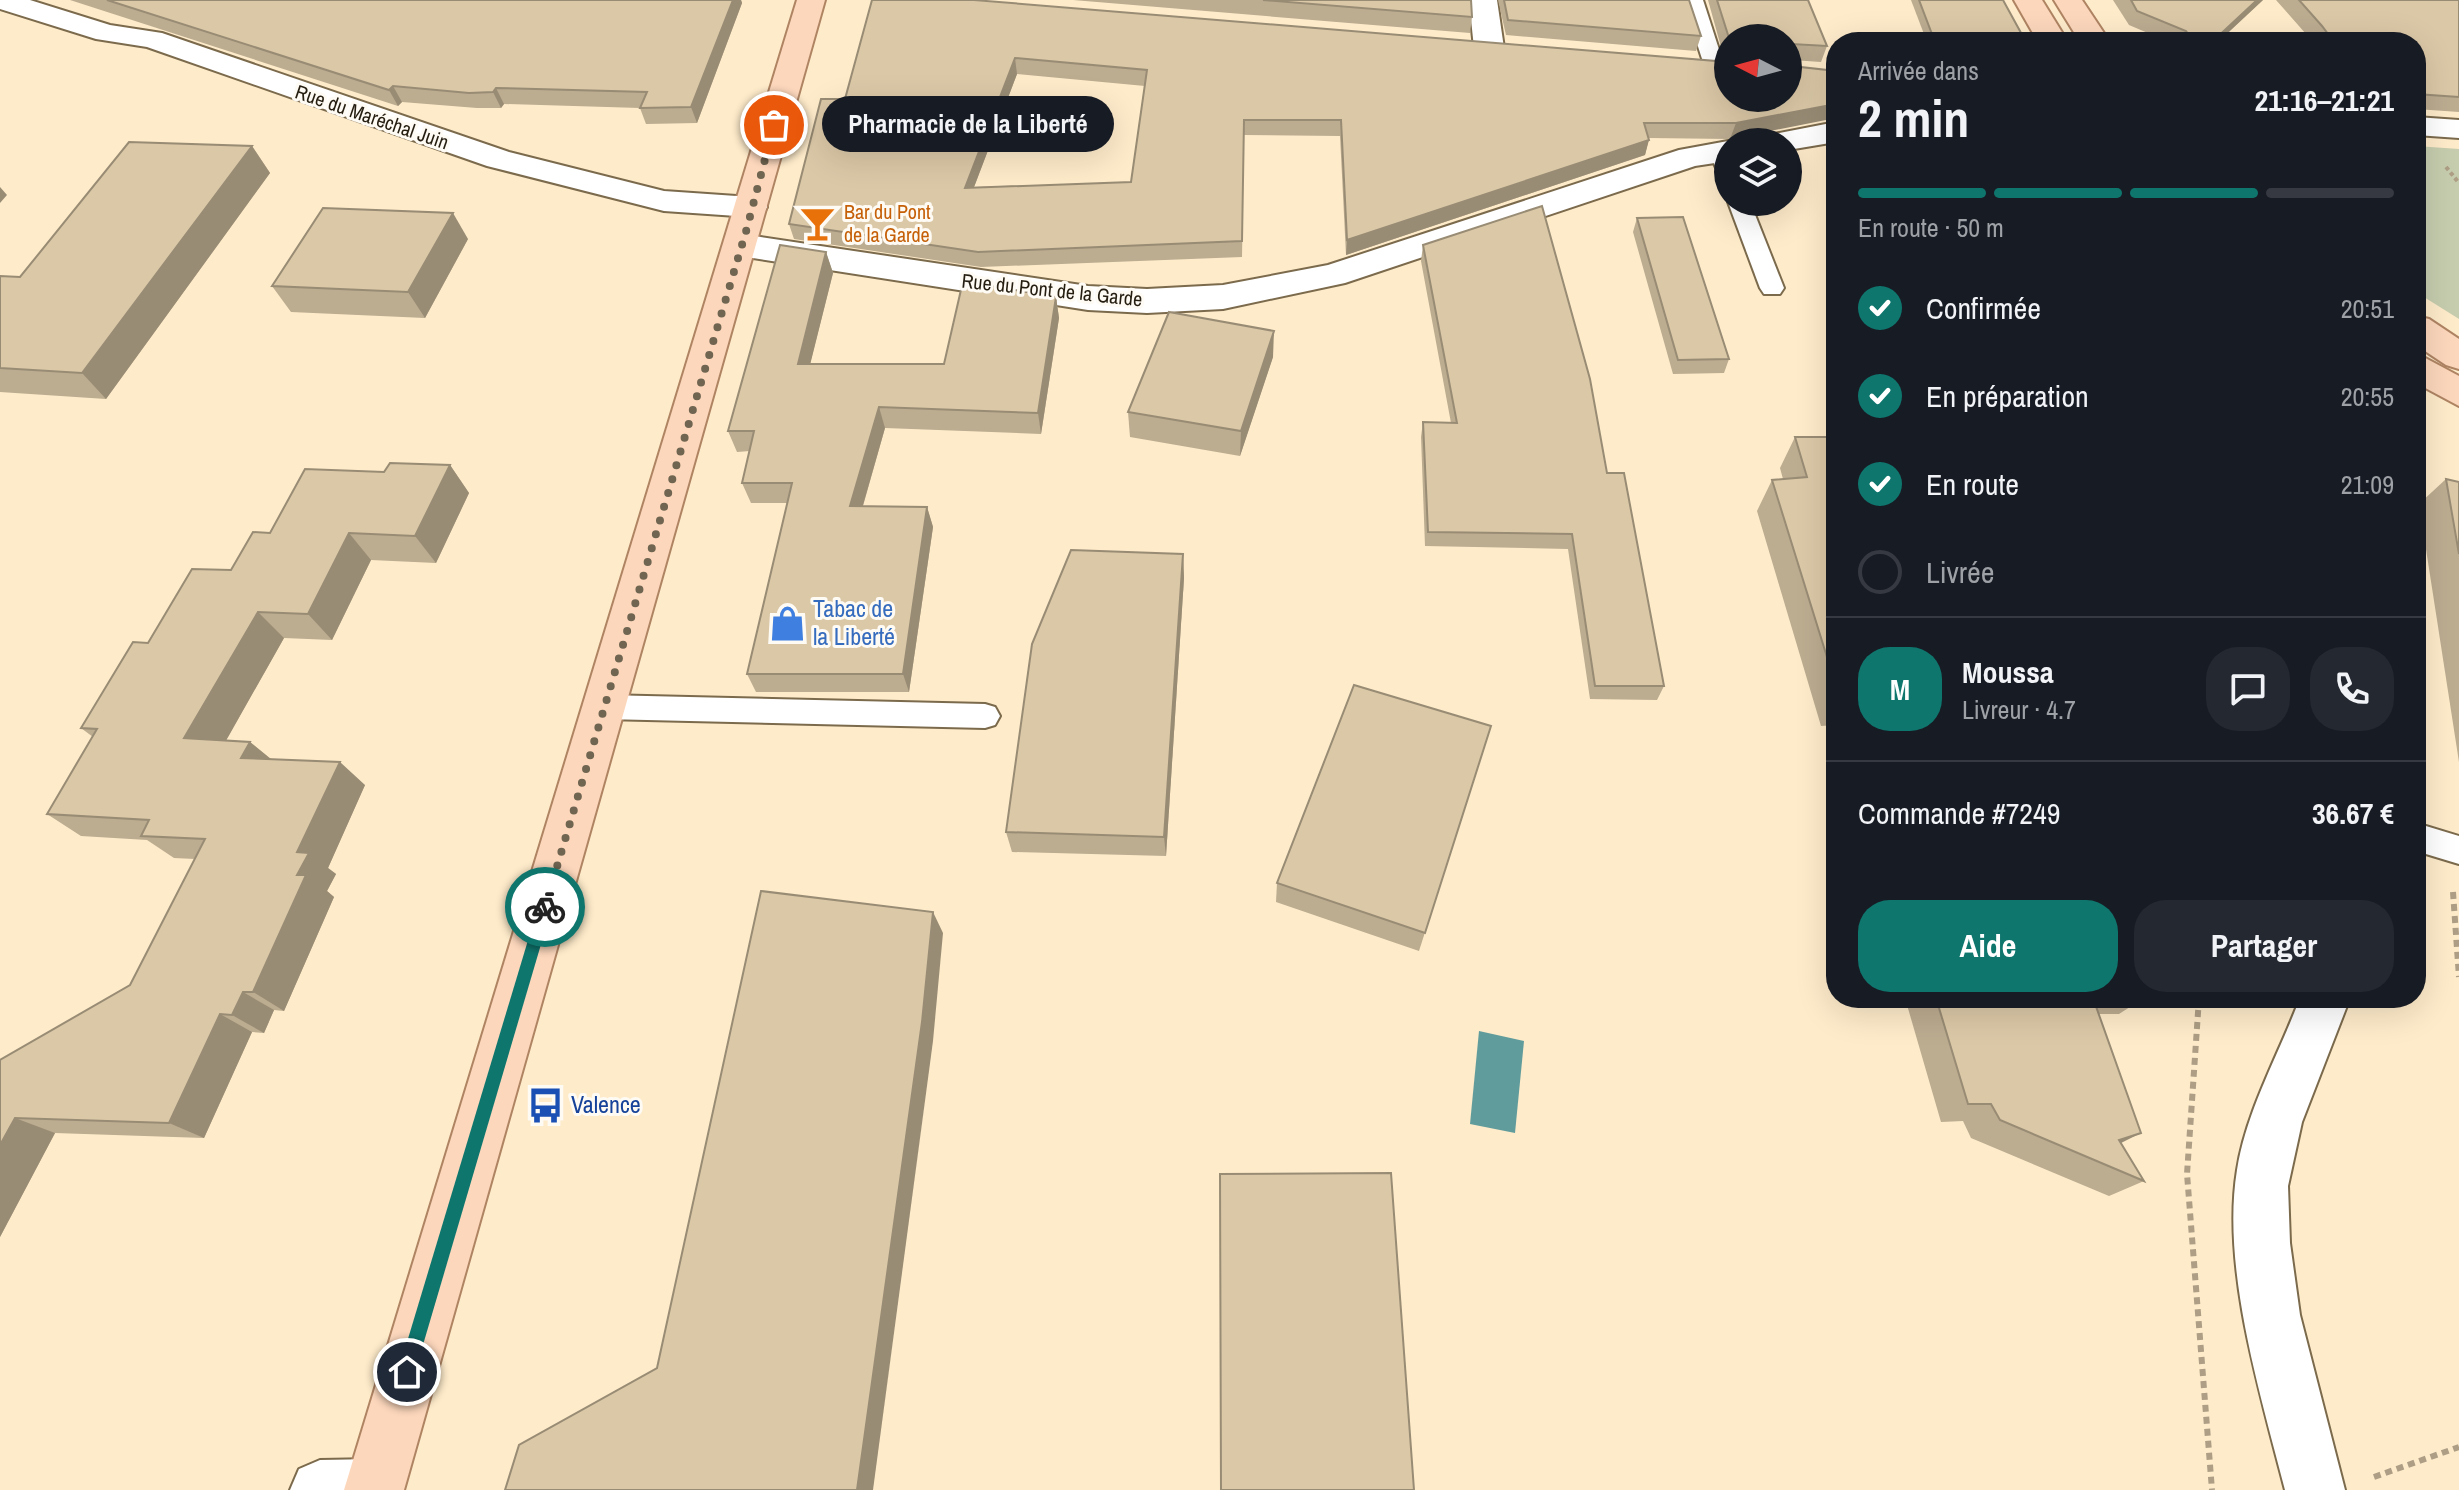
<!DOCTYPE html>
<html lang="fr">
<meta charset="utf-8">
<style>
body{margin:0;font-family:"Archivo Narrow",sans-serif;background:#242831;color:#f1f3f6;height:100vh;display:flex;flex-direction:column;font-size:30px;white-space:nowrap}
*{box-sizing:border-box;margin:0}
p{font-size:26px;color:#9ea1a6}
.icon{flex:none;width:44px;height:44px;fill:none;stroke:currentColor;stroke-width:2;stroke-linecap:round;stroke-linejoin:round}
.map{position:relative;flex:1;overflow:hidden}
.drawer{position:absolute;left:1826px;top:32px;width:600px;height:976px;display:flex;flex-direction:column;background:#171b24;border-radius:32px;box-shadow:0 8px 32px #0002}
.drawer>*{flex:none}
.needle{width:52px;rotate:276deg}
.tools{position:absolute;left:1714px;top:24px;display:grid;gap:16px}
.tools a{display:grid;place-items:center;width:88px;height:88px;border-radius:50%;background:#171b24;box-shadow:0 8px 32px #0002;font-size:40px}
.pin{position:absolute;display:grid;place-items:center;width:68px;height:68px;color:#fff;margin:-34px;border:4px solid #fff;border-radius:50%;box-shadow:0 2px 8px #0007}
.courier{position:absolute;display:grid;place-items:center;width:80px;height:80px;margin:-40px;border:6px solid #0f766e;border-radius:50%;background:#fff;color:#222;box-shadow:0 2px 10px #0007}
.bubble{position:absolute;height:56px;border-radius:28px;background:#171b24;box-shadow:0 8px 32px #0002;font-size:26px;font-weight:700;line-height:56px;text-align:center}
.overview em{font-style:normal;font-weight:700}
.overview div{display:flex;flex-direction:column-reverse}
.overview{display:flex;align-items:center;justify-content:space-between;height:136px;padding:0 32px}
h1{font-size:52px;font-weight:700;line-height:60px}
.bar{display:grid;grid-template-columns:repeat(4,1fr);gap:12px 8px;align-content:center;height:96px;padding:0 32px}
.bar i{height:10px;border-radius:6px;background:#363941}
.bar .active{background:#0f766e}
.bar p{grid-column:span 4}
.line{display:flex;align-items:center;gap:20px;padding:0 32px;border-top:2px solid #363941}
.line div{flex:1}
.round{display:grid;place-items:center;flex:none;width:84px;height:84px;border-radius:32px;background:#242831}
ol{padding:0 32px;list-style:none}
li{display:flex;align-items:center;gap:24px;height:88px}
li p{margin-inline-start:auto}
li .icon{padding:8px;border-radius:50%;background:#0f766e;color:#fff;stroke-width:4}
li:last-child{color:#9ea1a6}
li i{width:44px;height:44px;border:4px solid #363941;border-radius:50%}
.cta{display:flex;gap:16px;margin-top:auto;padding:16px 32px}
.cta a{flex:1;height:92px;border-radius:32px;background:#0f766e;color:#fff;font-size:32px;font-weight:700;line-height:92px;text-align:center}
.cta a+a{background:#242831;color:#f1f3f6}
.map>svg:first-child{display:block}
.green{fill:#c6cdae}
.water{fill:#619c9c}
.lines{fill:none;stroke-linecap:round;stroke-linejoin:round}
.lane-casing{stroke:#7b6a4c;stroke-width:4}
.street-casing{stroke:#7b6a4c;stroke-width:4}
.secondary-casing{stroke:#7b6a4c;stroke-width:4}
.primary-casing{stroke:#af8463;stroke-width:4}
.path-far1{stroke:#ad9e85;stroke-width:4;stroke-dasharray:4 3;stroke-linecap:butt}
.path{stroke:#ad9e85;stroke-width:6;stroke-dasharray:7 5;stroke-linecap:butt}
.lane{fill:#fff;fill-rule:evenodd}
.street{fill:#fff;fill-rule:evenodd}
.secondary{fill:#fff;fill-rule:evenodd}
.primary{fill:#fcd7bc;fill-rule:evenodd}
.wall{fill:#bcac90;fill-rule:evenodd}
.shaded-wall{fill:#998c75}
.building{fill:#dbc8a7;stroke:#998c75;stroke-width:2;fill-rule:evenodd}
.route{fill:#0f766e}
.done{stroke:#706551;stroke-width:8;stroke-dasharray:0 14.4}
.labels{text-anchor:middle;stroke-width:6;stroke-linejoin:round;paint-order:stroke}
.far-street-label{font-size:20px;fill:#241d10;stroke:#fefaf4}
.far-food-label{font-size:20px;fill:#c56008;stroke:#fefaf4;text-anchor:start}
.shop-label{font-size:24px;fill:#366cbe;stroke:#fefaf4;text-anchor:start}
.transit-label{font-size:24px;fill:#164399;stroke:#fefaf4;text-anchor:start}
</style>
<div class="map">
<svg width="2459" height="1490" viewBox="0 0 2459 1490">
<rect width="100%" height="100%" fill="#feebca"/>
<!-- green -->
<path class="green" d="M2416,146l43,3v170l-43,-27z"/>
<!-- water -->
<path class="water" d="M1479,1031l45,10 -9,92 -45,-9z"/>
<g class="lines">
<defs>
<g id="lane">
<path d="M1683,0h20l21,65 -3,4 -7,2 -10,-6z"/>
<path d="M1720,145l8,3v31l-8,-2 -11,-25z"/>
<path d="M1728,202h22l34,86 -4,6h-16l-4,-6z"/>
<path d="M604,695l381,9 10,3 5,9 -5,9 -10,3 -381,-9 -10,-3 -5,-9 5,-9z"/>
<path d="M2416,823l43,13v28l-43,-13z"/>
</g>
<g id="street">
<path d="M0,0h30l80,25 52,8 347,119 155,39 87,6 12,3 4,7 -4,7 -12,3 -87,-6 -177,-45 -340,-119 -51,-8 -96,-30z"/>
<path d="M1469,0h28l7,48 -5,6h-20l-5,-6z"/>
<path d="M2416,117l43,3v18l-43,-3z"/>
<path d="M1836,122v20l-48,8v-8h-24l5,-7z"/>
<path d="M1728,141l3,1h-3v19l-33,5 -350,117 -122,26 -76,4 -59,-3 -348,-54 -12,-3 -5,-8 5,-8 12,-3 348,52 59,3 76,-4 105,-20 351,-115z"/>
<path d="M375,1459l21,9 8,22h-114l9,-21 21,-9z"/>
</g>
<path id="secondary" d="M2300,998h50l-48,124 -14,64 2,57 10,72 45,175h-60c-24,-94 -64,-222 -48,-320 9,-59 42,-116 63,-172z"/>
<g id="primary">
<path d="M797,0h28l-421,1490h-60z"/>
<path d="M2014,0h28l26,42h-30z"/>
<path d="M2054,0h28l28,42h-30z"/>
<path d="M2416,316l13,3 30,20v30l-13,-4 -30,-20z"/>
<path d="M2416,353l43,23v30l-43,-23z"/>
</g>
</defs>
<!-- lane casing -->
<use href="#lane" class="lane-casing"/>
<!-- street casing -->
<use href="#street" class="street-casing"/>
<!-- secondary casing -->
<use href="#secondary" class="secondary-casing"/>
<!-- primary casing -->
<use href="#primary" class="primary-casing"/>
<!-- path-far1 -->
<path class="path-far1" d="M2446,167l13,16"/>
<!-- path -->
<g class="path">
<path d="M2453,892l6,85"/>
<path d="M2199,998l-12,176 25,316"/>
<path d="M2374,1477l85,-30"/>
</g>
<!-- lane -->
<use href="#lane" class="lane"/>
<!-- street -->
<use href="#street" class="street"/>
<!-- secondary -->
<use href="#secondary" class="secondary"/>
<!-- primary -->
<use href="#primary" class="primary"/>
</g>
<!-- wall -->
<g class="wall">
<path d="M70,0h671l1,3 -45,120 -51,1 -6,-16 -136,-4 -3,4h-24l-75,-6 -4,4z"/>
<path d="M872,0l856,98 60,-60h-60v18l-5,-2 -15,-54h100l19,46 -6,16 -29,-2 -62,79 -81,-1 -4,17 -299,100 -6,-119 -96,-1 -2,122 -261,10 -187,-28 -5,-15 56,-125zM1017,74l128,12 -14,96 -157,5z"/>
<path d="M1073,0h398l1,17 -2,16z"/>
<path d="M1498,0h191l12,36 -5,15 -190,-16z"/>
<path d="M1911,0h92l23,42h-99z"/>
<path d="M2113,0h150l-45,42h-49l-40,-17z"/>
<path d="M2276,0h183v112l-43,-3v-67h-103z"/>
<path d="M252,146l18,27 -164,226 -106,-7v-116l20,1z"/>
<path d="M1637,218l92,141 -5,14 -51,1 -40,-142z"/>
<path d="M468,239l-43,79 -134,-6 -19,-26z"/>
<path d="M1423,245l184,228 57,213 -7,14 -67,-1 -22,-150 -143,-3 -4,-109 2,-15 28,1 -30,-162z"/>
<path d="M826,252l7,21 -23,91h134l112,-67 3,21 -18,116 -156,-6 -22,78 64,1 6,20 -24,165h-153l-9,-18 40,-171h-36l-9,-20 8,-32 -13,1 -9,-21z"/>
<path d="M1273,357l-33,99 -110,-19 -2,-25z"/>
<path d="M1795,437h41v288l-15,1 -64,-215 15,-31 11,-1 -3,-11z"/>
<path d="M450,465l19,28 -33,70 -65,-3 -39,80 -48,-2 -58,102 24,2 21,17 94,26 -37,83 8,6 -9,17 7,6 -50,114 -10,-1 -10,23 -12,-1 -48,106 -149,-5 -55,104v-177l130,-75 65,-126 -21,-1 -27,-18 -66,-4 -34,-22 46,-77 -12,-9 67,-85 83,-73 39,-37 114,-61z"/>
<path d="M2446,479l13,3v280l-40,-258z"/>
<path d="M1183,554l1,24 -18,278 -154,-4 -6,-20z"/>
<path d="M1491,726l-72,225 -143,-49 1,-19z"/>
<path d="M1905,998h239l-25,16h-20l22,129 23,38 -35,15 -138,-58 -8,-17 -22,1z"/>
</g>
<!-- shaded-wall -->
<g class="shaded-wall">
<path d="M733,0h8l1,3 -45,120 -6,-16z"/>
<path d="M2257,0h6l-45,42h-6z"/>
<path d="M1015,58l2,16 -49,129 -3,-15z"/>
<path d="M393,86l9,16 -4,4 -9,-16z"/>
<path d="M496,88l8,16 -3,4 -8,-16z"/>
<path d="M1836,104v14l-106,21 6,-16z"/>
<path d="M1649,140l-4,15 -299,100 1,-15z"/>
<path d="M252,146l18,27 -164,226 -24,-26z"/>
<path d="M0,187l7,8 -7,8z"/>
<path d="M453,213l15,26 -43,79 -17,-26z"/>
<path d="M826,252l7,21 -28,112 -7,-21z"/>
<path d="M1056,297l3,21 -18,116 -3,-21z"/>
<path d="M1274,331l-1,26 -33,99 1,-25z"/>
<path d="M879,407l6,21 -28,98 -7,-20z"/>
<path d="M450,465l19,28 -33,70 -21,-27z"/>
<path d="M927,507l6,20 -24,165 -6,-18z"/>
<path d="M349,533l22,27 -39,80 -24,-26z"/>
<path d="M1183,554l1,24 -18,278 -2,-19z"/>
<path d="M258,612l26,26 -70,124 -30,-24z"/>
<path d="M250,742l28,23 -37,-7z"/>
<path d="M340,762l25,23 -37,83 8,6 -9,17 7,6 -50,114 -31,-19 44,-117v-23z"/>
<path d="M933,912l10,21 -10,108 -60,449h-16z"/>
<path d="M243,992l31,18 -10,23 -32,-18z"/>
<path d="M220,1014l32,18 -48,106 -35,-15z"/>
<path d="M15,1118l40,15 -55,104v-92z"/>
<path d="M2141,1133l-34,17 12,-10z"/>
</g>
<!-- building -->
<g class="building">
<path d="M107,0h626l-42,107 -51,1 7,-16 -151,-4 -3,4 -24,1 -76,-7 -4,4z"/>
<path d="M872,0h102l754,62v36h60v-60h-59l-12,-38h91l19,46 -35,-2v22l44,5v33l-100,19h-92l5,17 -302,100 -6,-120h-97l-2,121 -264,11 -189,-28 32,-125h24zM1015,58l132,12 -16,112 -166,6z"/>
<path d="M1263,0h208l1,17z"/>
<path d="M1504,0h185l12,36 -193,-16z"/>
<path d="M1919,0h84l23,42h-91z"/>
<path d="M2131,0h126l-45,42h-18l-8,-11 -49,-20z"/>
<path d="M2299,0h160v97l-43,-3v-52h-82l-12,-16z"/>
<path d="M129,142l123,4 -170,227 -82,-5v-92l20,1z"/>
<path d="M1542,206l48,173 17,94h17l40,213h-69l-23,-152 -144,-2 -5,-110 34,1 -34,-178z"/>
<path d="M323,208l130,5 -45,79 -136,-6z"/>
<path d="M1683,217l46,142 -51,1 -41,-142z"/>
<path d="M780,245l46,7 -28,112h146l19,-83 93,16 -18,116 -159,-6 -29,99 77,1 -24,167h-156l45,-191h-50l12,-52h-26z"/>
<path d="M1169,312l105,19 -33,100 -113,-19z"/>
<path d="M1795,437h41v249l-64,-206 35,-3z"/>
<path d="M390,463l60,2 -35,71 -66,-3 -41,81 -50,-2 -74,126 66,4 -9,16 99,4 -43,90 12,1 -12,22h9l-53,117h-10l-11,23 -12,-1 -51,109 -154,-5 -15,27v-85l130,-75 75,-146 -64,-3 8,-16 -102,-6 50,-85 -16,-1 52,-86 15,1 44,-74 39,1 22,-38 17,1 35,-64 79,3z"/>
<path d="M2446,479l13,3v72z"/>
<path d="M1071,550l112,4 -19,283 -158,-5 26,-188z"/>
<path d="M1354,685l137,41 -66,207 -148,-50z"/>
<path d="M761,891l172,21 -11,110 -65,468h-352l14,-45 138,-77z"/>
<path d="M1936,998h157l48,135 -22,7 25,41 -144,-61 -9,-16h-23z"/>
<path d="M1391,1173l23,317h-193l-1,-316z"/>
</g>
<!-- route -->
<path class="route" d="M545,900l7,7 -137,465 -8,8 -9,-8 140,-465z"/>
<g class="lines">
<!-- done -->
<path class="done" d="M545,907l202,-679 27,-103"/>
</g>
<!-- icons -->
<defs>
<symbol id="bar-bare" viewBox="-9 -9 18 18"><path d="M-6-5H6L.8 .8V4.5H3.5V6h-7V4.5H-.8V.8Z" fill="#e8710a" stroke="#fefaf4" stroke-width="2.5" paint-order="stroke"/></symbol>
<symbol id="shop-bare" viewBox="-9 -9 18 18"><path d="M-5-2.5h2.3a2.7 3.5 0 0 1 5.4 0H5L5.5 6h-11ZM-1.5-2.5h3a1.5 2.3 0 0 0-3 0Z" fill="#3f7fe0" stroke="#fefaf4" stroke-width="2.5" paint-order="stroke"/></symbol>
<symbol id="bus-bare" viewBox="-9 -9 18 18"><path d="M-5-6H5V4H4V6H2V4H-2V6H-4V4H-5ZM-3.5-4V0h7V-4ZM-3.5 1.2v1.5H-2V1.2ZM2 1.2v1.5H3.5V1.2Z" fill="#1a4fb4" stroke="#fefaf4" stroke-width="2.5" paint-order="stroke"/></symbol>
</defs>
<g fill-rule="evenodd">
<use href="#bar-bare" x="792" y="198" width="51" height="51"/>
<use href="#shop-bare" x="762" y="598" width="51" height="51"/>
<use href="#bus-bare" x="520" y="1080" width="51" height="51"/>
</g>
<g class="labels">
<!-- far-street labels -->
<g class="far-street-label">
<text transform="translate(372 117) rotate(19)" y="7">Rue du Maréchal Juin</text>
<text transform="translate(1052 290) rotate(6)" y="7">Rue du Pont de la Garde</text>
</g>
<!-- far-food labels -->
<g class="far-food-label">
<text x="844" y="219">Bar du Pont<tspan x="844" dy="23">de la Garde</tspan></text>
</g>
<!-- shop labels -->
<g class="shop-label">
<text x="813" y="617">Tabac de<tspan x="813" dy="28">la Liberté</tspan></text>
</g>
<!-- transit labels -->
<g class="transit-label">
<text x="571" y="1113">Valence</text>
</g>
</g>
</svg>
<div class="tools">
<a><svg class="needle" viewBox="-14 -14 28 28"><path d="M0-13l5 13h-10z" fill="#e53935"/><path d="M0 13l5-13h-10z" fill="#9ea1a6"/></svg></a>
<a><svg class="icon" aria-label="layers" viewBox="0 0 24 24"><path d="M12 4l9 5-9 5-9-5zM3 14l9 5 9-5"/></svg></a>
</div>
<div class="pin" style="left:774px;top:125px;background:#ea580c"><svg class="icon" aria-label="bag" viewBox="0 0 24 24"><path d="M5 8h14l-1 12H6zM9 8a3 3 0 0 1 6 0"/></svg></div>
<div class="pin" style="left:407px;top:1372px;background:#1f2937"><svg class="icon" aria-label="home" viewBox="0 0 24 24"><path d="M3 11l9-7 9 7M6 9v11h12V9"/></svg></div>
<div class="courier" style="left:545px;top:907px"><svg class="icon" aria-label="bike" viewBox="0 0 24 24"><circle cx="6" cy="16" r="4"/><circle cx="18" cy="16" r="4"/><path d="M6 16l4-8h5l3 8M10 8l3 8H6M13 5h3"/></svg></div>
<div class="bubble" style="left:822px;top:96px;width:292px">Pharmacie de la Liberté</div>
<section class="drawer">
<div class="overview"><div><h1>2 min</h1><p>Arrivée dans</p></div><em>21:16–21:21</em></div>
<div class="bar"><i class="active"></i><i class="active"></i><i class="active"></i><i></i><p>En route · 50 m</p></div>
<ol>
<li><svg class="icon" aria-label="check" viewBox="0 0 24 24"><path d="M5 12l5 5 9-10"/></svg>Confirmée<p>20:51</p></li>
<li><svg class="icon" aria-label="check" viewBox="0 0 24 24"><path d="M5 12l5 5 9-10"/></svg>En préparation<p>20:55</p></li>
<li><svg class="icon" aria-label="check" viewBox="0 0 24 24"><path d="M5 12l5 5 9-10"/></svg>En route<p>21:09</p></li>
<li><i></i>Livrée</li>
</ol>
<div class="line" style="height:144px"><b class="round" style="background:#0f766e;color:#fff">M</b><div><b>Moussa</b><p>Livreur · 4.7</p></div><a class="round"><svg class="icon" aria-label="chat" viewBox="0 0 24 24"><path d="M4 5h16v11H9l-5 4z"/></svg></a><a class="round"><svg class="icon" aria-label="phone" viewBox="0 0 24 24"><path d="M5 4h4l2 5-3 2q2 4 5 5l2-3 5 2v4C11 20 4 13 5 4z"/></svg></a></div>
<div class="line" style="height:104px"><div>Commande #7249</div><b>36.67 €</b></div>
<div class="cta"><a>Aide</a><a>Partager</a></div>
</section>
</div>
